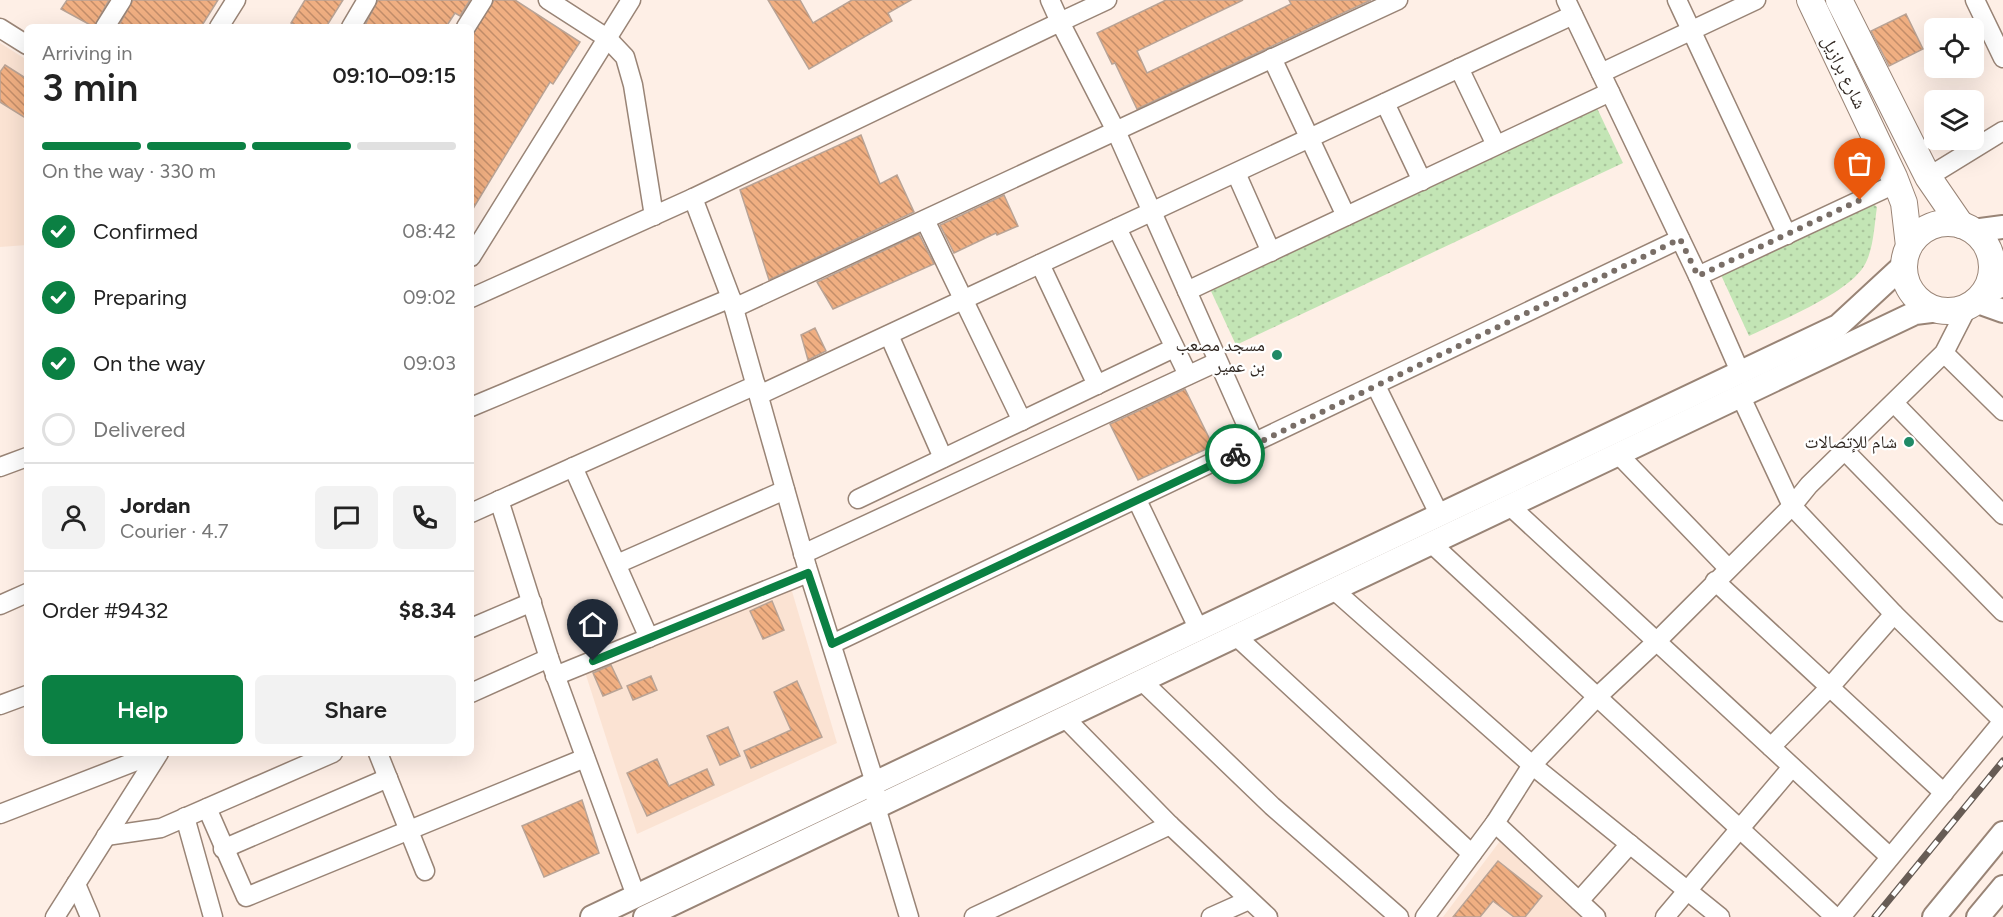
<!DOCTYPE html>
<meta charset="utf-8">
<style>
body{margin:0;font-family:Figtree,"Noto Naskh Arabic",sans-serif;background:#f2f2f2;color:#222;height:100vh;display:flex;flex-direction:column;font-size:22px;white-space:nowrap}
*{box-sizing:border-box;margin:0}
p{font-size:20px;color:#767676}
.icon{flex:none;width:33px;height:33px;fill:none;stroke:currentColor;stroke-width:2;stroke-linecap:round;stroke-linejoin:round}
.map{position:relative;flex:1;overflow:hidden}
.drawer{position:absolute;left:24px;top:24px;width:450px;height:732px;display:flex;flex-direction:column;background:#fff;border-radius:9px;box-shadow:0 6px 24px #0002}
.drawer>*{flex:none}
.tools{position:absolute;left:1924px;top:18px;display:grid;gap:12px}
.tools a{display:grid;place-items:center;width:60px;height:60px;border-radius:9px;background:#fff;box-shadow:0 6px 24px #0002;font-size:30px}
.pin{position:absolute;display:grid;place-items:center;width:51px;height:51px;color:#fff;margin:-62px -26px;border-radius:50% 50% 50% 0;rotate:-45deg;box-shadow:0 0 6px #0007}
.pin .icon{rotate:45deg}
.courier{position:absolute;display:grid;place-items:center;width:60px;height:60px;margin:-30px;border:4px solid #0b8043;border-radius:50%;background:#fff;color:#222;box-shadow:0 2px 8px #0007}
.summary em{font-style:normal;font-weight:600}
.summary div{display:flex;flex-direction:column-reverse}
.summary{display:flex;align-items:center;justify-content:space-between;height:102px;padding:0 18px}
h1{font-size:39px;font-weight:600;line-height:45px}
.bar{display:grid;grid-template-columns:repeat(4,1fr);gap:9px 6px;align-content:center;height:72px;padding:0 18px}
.bar i{height:8px;border-radius:4px;background:#e0e0e0}
.bar .on{background:#0b8043}
.bar p{grid-column:span 4}
.line{display:flex;align-items:center;gap:15px;padding:0 18px;border-top:2px solid #e0e0e0}
.line div{flex:1}
.round{display:grid;place-items:center;flex:none;width:63px;height:63px;border-radius:9px;background:#f2f2f2}
ol{padding:0 18px;list-style:none}
li{display:flex;align-items:center;gap:18px;height:66px}
li p{margin-inline-start:auto}
li .icon{padding:6px;border-radius:50%;background:#0b8043;color:#fff;stroke-width:4}
li:last-child{color:#767676}
li i{width:33px;height:33px;border:3px solid #e0e0e0;border-radius:50%}
.cta{display:flex;gap:12px;margin-top:auto;padding:12px 18px}
.cta a{flex:1;height:69px;border-radius:9px;background:#0b8043;color:#fff;font-size:24px;font-weight:600;line-height:69px;text-align:center}
.cta a+a{background:#f2f2f2;color:#222}
.map>svg:first-child{display:block}
.built{fill:#fbe3d3}
.park{fill:url(#park-dots)}
.building{fill:url(#building-back-hatch);stroke:#b9a395;stroke-width:1.5}
.lines{fill:none;stroke-linecap:round;stroke-linejoin:round}
.minor-casing{stroke:#998476;stroke-width:21}
.major-casing{stroke:#998476;stroke-width:26}
.highway-casing{stroke:#998476;stroke-width:28}
.minor{stroke:#fff;stroke-width:18}
.major{stroke:#fff;stroke-width:22}
.highway{stroke:#fff;stroke-width:26}
.rail-casing{stroke:#675c55;stroke-width:7}
.rail{stroke:#fff;stroke-width:4.5;stroke-dasharray:14;stroke-linecap:butt}
.done{stroke:#796e67;stroke-width:6;stroke-dasharray:0 10.8}
.route{stroke:#0b8043;stroke-width:8}
.poi-dot{fill:#208a66;stroke:#fff;stroke-width:2}
.labels{text-anchor:middle;stroke-width:4.5;stroke-linejoin:round;paint-order:stroke}
.street-label{font-size:18px;fill:#312822;stroke:#fff}
.poi-label{font-size:18px;fill:#312822;stroke:#fff;text-anchor:end}
</style>
<div class="map">
<svg width="2003" height="917" viewBox="0 0 2003 917">
<defs>
<pattern id="park-dots" width="8" height="8" patternUnits="userSpaceOnUse" patternTransform="scale(1.5)"><rect width="8" height="8" fill="#c3e5b5"/><path d="M2 2h.1M6 6h.1" fill="none" stroke="#a8c49b" stroke-width="1.8" stroke-linecap="round"/></pattern>
<pattern id="building-back-hatch" width="6" height="6" patternUnits="userSpaceOnUse" patternTransform="scale(1.5)"><rect width="6" height="6" fill="#f0af82"/><path d="M-1 5l2 2M0 0l6 6M5-1l2 2" fill="none" stroke="#c38e6a"/></pattern>
</defs>
<rect width="100%" height="100%" fill="#feefe6"/>
<!-- built -->
<g class="built">
<path d="M0,43l27,17v185l-27,2z"/>
<path d="M791,588l46,155 -200,91 -52,-162z"/>
<path d="M1503,837l88,80h-148z"/>
</g>
<!-- park -->
<g class="park">
<path d="M1596,106l27,57 -387,182 -26,-56z"/>
<path d="M1872,203l5,4c-3,19 -3,42 -13,59 -17,28 -85,55 -115,70l-28,-61z"/>
</g>
<!-- building -->
<g class="building">
<path d="M67,0h42l-15,27 -33,-18z"/>
<path d="M133,0h85l-17,27h-83z"/>
<path d="M305,0h38l-17,27h-28l-7,-4z"/>
<path d="M378,0h92l-10,16 -5,-3 -9,14h-82z"/>
<path d="M494,0h21l65,42 -27,42 -3,-2 -79,130v-175z"/>
<path d="M768,0h32l13,23 39,-23h59l-23,13 4,8 -83,48z"/>
<path d="M1166,0h77l-106,51 10,22 144,-69 -2,-4h82l-234,109 -22,-46 -3,1 -15,-31z"/>
<path d="M1906,14l17,35 -34,17 -18,-35z"/>
<path d="M5,65l22,14v40l-27,-17v-30z"/>
<path d="M861,135l19,49 17,-9 17,37 -145,68 -29,-90z"/>
<path d="M1004,195l14,31 -21,9 -1,-2 -42,20 -14,-28z"/>
<path d="M919,234l15,30 -101,45 -16,-27z"/>
<path d="M815,328l11,23 -18,9 -7,-25z"/>
<path d="M1185,389l28,57 -75,34 -28,-56z"/>
<path d="M772,601l12,29 -21,9 -13,-28z"/>
<path d="M611,665l11,23 -19,8 -10,-23z"/>
<path d="M651,676l6,14 -24,10 -6,-14z"/>
<path d="M797,681l25,56 -71,31 -7,-17 47,-21 -17,-38z"/>
<path d="M728,727l12,29 -20,9 -13,-29z"/>
<path d="M657,759l12,27 38,-17 7,16 -67,31 -20,-43z"/>
<path d="M582,800l17,53 -55,24 -22,-51z"/>
<path d="M1498,861l44,35 -17,21h-11l-21,-16 -13,16h-27z"/>
</g>
<g class="lines">
<defs>
<g id="minor">
<path d="M548,0l59,38 18,19 8,28 21,131"/>
<path d="M1050,0l10,22 47,-22"/>
<path d="M1566,0l132,276 43,98"/>
<path d="M1677,0l110,235"/>
<path d="M1975,0l28,58"/>
<path d="M105,27l17,-27"/>
<path d="M219,27l17,-27"/>
<path d="M351,27l16,-27"/>
<path d="M466,27l17,-27"/>
<path d="M0,28l27,17"/>
<path d="M1272,58l74,158"/>
<path d="M1459,68l37,77"/>
<path d="M1601,73l155,-73"/>
<path d="M1385,103l37,78"/>
<path d="M1236,173l35,79"/>
<path d="M1928,177l75,-46"/>
<path d="M693,198l38,100 76,269 68,216 1,24 33,110"/>
<path d="M925,220l97,201"/>
<path d="M1117,228l71,147"/>
<path d="M471,257l160,-257"/>
<path d="M1040,264l57,121"/>
<path d="M1698,276l199,-93"/>
<path d="M1187,291l423,-199"/>
<path d="M471,298l222,-100 367,-176 56,109 139,313"/>
<path d="M734,308l664,-308"/>
<path d="M889,335l54,123"/>
<path d="M1944,353l59,58"/>
<path d="M1376,386l64,130"/>
<path d="M759,395l814,-380"/>
<path d="M1741,397l51,109 102,108 109,107"/>
<path d="M1894,403l109,112"/>
<path d="M471,407l260,-109"/>
<path d="M1845,451l158,161"/>
<path d="M1619,455l109,113"/>
<path d="M0,467l27,-10"/>
<path d="M573,467l76,171"/>
<path d="M858,499l316,-151"/>
<path d="M499,500l50,158 87,238"/>
<path d="M1137,500l62,130"/>
<path d="M1511,507l379,350"/>
<path d="M471,513l285,-128"/>
<path d="M1432,544l403,373"/>
<path d="M803,554l414,-192"/>
<path d="M617,564l168,-74"/>
<path d="M1715,581l229,212"/>
<path d="M1334,590l198,175 188,152"/>
<path d="M0,605l27,-12"/>
<path d="M471,628l61,-26"/>
<path d="M1237,637l235,217"/>
<path d="M832,644l848,-405"/>
<path d="M555,676l253,-103"/>
<path d="M1142,681l130,125 127,111"/>
<path d="M471,693l78,-35"/>
<path d="M0,705l27,-10"/>
<path d="M1065,718l105,107 98,92"/>
<path d="M1771,747l59,-60 64,-73"/>
<path d="M378,753l47,118"/>
<path d="M207,808l39,89 339,-139"/>
<path d="M0,814l157,-61"/>
<path d="M185,817l28,100"/>
<path d="M1495,823l101,94"/>
<path d="M106,836l55,-8 172,-75"/>
<path d="M223,849l165,-71"/>
<path d="M76,884l14,33"/>
<path d="M1579,901l51,-57"/>
<path d="M55,917l104,-164"/>
<path d="M974,917l196,-92"/>
<path d="M1211,917l38,-17"/>
<path d="M1425,917l70,-94 37,-58 65,-68 60,-56 135,-135 17,-21 135,-132 24,-47"/>
<path d="M1665,917l127,-150"/>
<path d="M1841,917l162,-196"/>
</g>
<g id="major">
<path d="M1973,231l30,-4"/>
<path d="M1984,293l19,-8"/>
<path d="M1975,301l28,10"/>
<path d="M592,917l1246,-591 66,-61"/>
<path d="M645,917l1270,-604 24,-3"/>
<path d="M1934,917l69,-84"/>
<path d="M1978,917l25,-30"/>
</g>
<g id="highway">
<path d="M1810,0l84,177 10,26 5,43"/>
<path d="M1839,0l89,177 33,48"/>
<circle cx="1948" cy="267" r="44"/>
</g>
</defs>
<!-- minor casing -->
<use href="#minor" class="minor-casing"/>
<!-- major casing -->
<use href="#major" class="major-casing"/>
<!-- highway casing -->
<use href="#highway" class="highway-casing"/>
<!-- minor -->
<use href="#minor" class="minor"/>
<!-- major -->
<use href="#major" class="major"/>
<!-- highway -->
<use href="#highway" class="highway"/>
<defs>
<path id="rail" d="M1875,917l128,-156"/>
</defs>
<!-- rail casing -->
<use href="#rail" class="rail-casing"/>
<!-- rail -->
<use href="#rail" class="rail"/>
</g>
<g class="lines">
<!-- done -->
<path class="done" d="M1235,454l445,-215 18,37 162,-76"/>
<!-- route -->
<path class="route" d="M593,661l215,-88 24,71 403,-190"/>
</g>
<!-- markers -->
<g class="poi-dot">
<circle cx="1277" cy="355" r="6"/>
<circle cx="1909" cy="442" r="6"/>
</g>
<g class="labels">
<!-- street labels -->
<g class="street-label">
<text transform="translate(1844 72) rotate(64)" y="6">شارع برازيل</text>
</g>
<!-- poi labels -->
<g class="poi-label">
<text x="1265" y="351">مسجد مصعب<tspan x="1265" dy="21">بن عمير</tspan></text>
<text x="1897" y="448">شام للإتصالات</text>
</g>
</g>
</svg>
<div class="tools">
<a><svg class="icon" aria-label="locate" viewBox="0 0 24 24"><circle cx="12" cy="12" r="6"/><path d="M12 2v4M12 18v4M2 12h4M18 12h4"/></svg></a>
<a><svg class="icon" aria-label="layers" viewBox="0 0 24 24"><path d="M12 4l9 5-9 5-9-5zM3 14l9 5 9-5"/></svg></a>
</div>
<div class="pin" style="left:1860px;top:200px;background:#ea580c"><svg class="icon" aria-label="bag" viewBox="0 0 24 24"><path d="M5 8h14l-1 12H6zM9 8a3 3 0 0 1 6 0"/></svg></div>
<div class="pin" style="left:593px;top:661px;background:#1f2937"><svg class="icon" aria-label="home" viewBox="0 0 24 24"><path d="M3 11l9-7 9 7M6 9v11h12V9"/></svg></div>
<div class="courier" style="left:1235px;top:454px"><svg class="icon" aria-label="bike" viewBox="0 0 24 24"><circle cx="6" cy="16" r="4"/><circle cx="18" cy="16" r="4"/><path d="M6 16l4-8h5l3 8M10 8l3 8H6M13 5h3"/></svg></div>
<section class="drawer">
<div class="summary"><div><h1>3 min</h1><p>Arriving in</p></div><em>09:10–09:15</em></div>
<div class="bar"><i class="on"></i><i class="on"></i><i class="on"></i><i></i><p>On the way · 330 m</p></div>
<ol>
<li><svg class="icon" aria-label="check" viewBox="0 0 24 24"><path d="M5 12l5 5 9-10"/></svg>Confirmed<p>08:42</p></li>
<li><svg class="icon" aria-label="check" viewBox="0 0 24 24"><path d="M5 12l5 5 9-10"/></svg>Preparing<p>09:02</p></li>
<li><svg class="icon" aria-label="check" viewBox="0 0 24 24"><path d="M5 12l5 5 9-10"/></svg>On the way<p>09:03</p></li>
<li><i></i>Delivered</li>
</ol>
<div class="line" style="height:108px"><a class="round"><svg class="icon" aria-label="person" viewBox="0 0 24 24"><circle cx="12" cy="8" r="4"/><path d="M4 21q1-7 8-7t8 7"/></svg></a><div><b>Jordan</b><p>Courier · 4.7</p></div><a class="round"><svg class="icon" aria-label="chat" viewBox="0 0 24 24"><path d="M4 5h16v11H9l-5 4z"/></svg></a><a class="round"><svg class="icon" aria-label="phone" viewBox="0 0 24 24"><path d="M5 4h4l2 5-3 2q2 4 5 5l2-3 5 2v4C11 20 4 13 5 4z"/></svg></a></div>
<div class="line" style="height:78px"><div>Order #9432</div><b>$8.34</b></div>
<div class="cta"><a>Help</a><a>Share</a></div>
</section>
</div>
